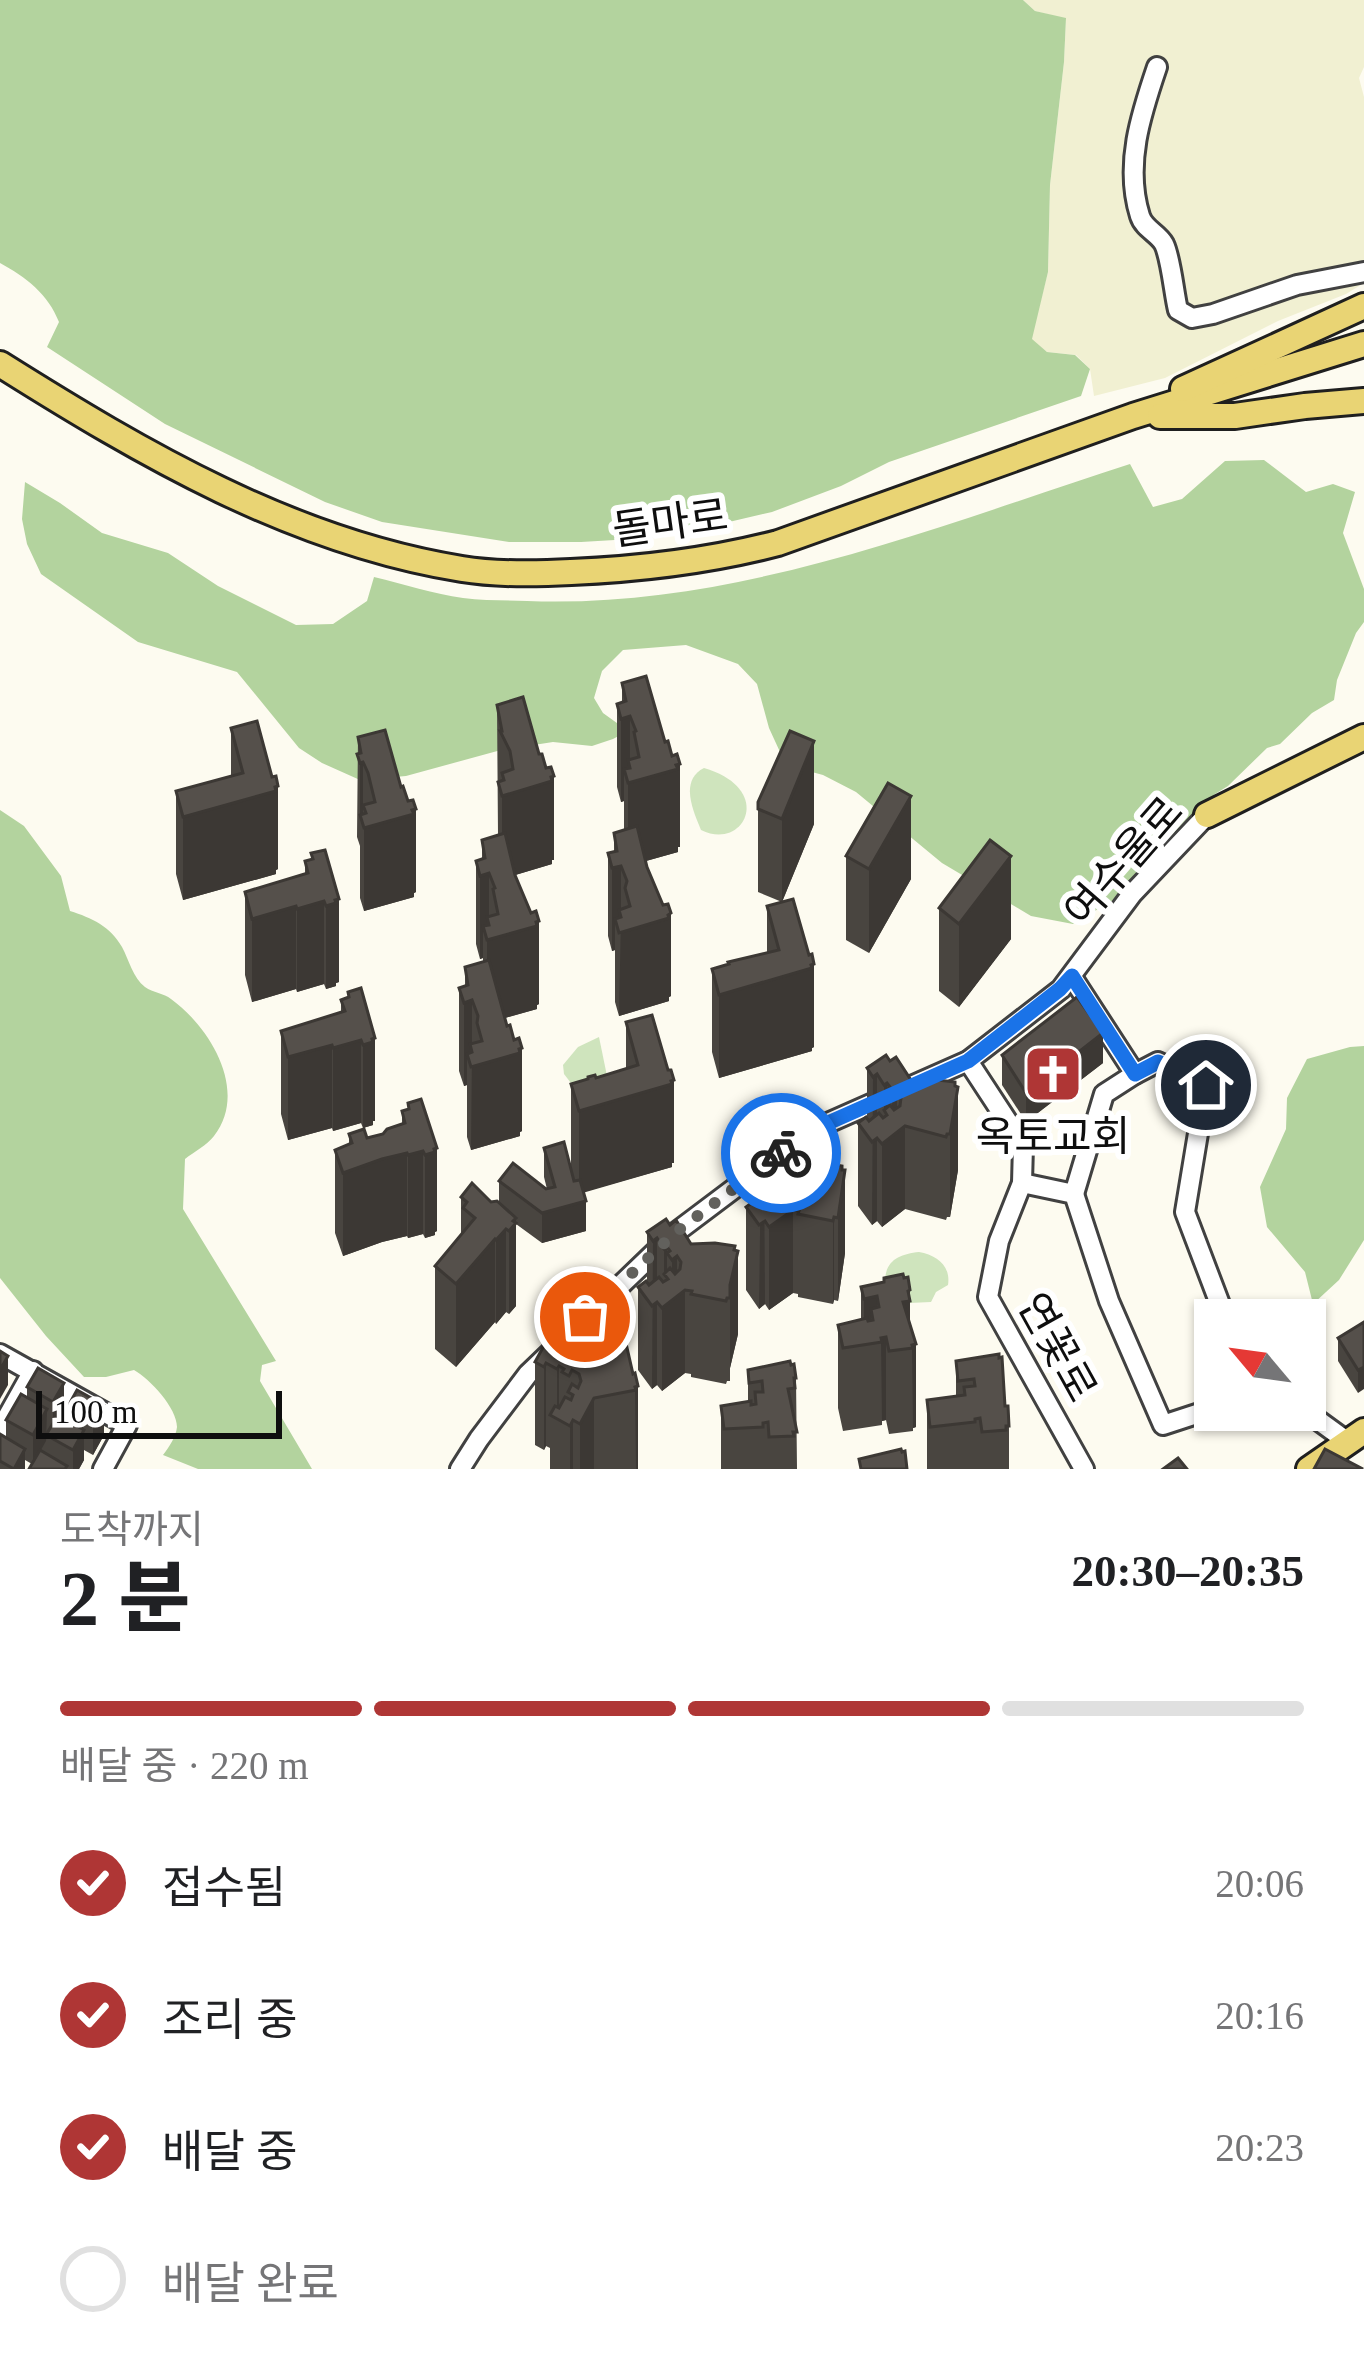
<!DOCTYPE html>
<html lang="ko">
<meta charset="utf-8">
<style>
body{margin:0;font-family:"Times New Roman","Noto Sans KR",serif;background:#f2f2f2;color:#202124;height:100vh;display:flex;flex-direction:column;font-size:45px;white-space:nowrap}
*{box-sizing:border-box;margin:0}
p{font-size:39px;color:#757577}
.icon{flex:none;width:66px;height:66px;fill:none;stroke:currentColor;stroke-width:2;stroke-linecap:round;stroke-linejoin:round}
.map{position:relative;height:1469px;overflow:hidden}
.side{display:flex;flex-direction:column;background:#fff;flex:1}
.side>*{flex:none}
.needle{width:78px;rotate:299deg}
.controls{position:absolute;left:1194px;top:1299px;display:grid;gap:24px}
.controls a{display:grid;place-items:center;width:132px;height:132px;border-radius:0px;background:#fff;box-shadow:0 3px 9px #0004;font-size:60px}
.scale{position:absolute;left:36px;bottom:30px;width:246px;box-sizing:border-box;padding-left:12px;border:6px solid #0e0e0e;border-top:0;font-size:33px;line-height:42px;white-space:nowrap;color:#0e0e0e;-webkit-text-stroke:9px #fff;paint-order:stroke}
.pin{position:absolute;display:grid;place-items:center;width:102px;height:102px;color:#fff;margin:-51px;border:6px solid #fff;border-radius:50%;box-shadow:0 3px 12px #0007}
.courier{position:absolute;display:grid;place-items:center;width:120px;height:120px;margin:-60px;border:9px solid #1a73e8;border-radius:50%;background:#fff;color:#222;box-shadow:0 3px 15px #0007}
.headline em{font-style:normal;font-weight:800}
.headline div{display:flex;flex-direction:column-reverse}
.headline{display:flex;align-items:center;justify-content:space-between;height:204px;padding:0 60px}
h1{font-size:78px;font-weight:800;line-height:90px}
.bar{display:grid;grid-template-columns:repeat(4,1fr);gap:18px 12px;align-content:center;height:144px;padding:0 60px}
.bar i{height:15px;border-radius:9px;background:#e0e0e0}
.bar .selected{background:#af3635}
.bar p{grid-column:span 4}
ol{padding:0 60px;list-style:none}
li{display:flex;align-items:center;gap:36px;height:132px}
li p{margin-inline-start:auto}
li .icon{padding:12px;border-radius:50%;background:#af3635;color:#fff;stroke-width:4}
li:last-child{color:#757577}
li i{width:66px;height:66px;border:6px solid #e0e0e0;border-radius:50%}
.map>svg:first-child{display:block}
.farmland{fill:#f1f0d2}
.green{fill:#cfe4bd}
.forest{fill:#b3d39e}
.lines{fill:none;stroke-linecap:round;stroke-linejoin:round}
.minor-casing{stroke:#414141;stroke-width:24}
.major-casing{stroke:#1f1f1f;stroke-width:30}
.minor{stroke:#fff;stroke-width:18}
.major{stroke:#e9d474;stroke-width:24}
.wall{fill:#494540}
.shaded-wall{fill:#3c3834}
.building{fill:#55504b;stroke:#3c3834;stroke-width:3}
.done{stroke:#62615d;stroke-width:12;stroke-dasharray:0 21.6}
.route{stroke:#1a73e8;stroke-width:15}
.labels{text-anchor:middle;stroke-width:12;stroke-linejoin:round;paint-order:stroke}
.street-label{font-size:42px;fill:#0e0e0e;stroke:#fff}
.poi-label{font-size:42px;fill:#0e0e0e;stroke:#fff}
</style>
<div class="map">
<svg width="1364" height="1469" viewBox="0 0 1364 1469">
<rect width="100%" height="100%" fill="#fdfbf0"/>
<!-- farmland -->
<path class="farmland" d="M1023,0h341v67l-5,11 5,19v186l-18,11 -68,27 -113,57 -71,18 -4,-27 -14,-14 -29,-3 -16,-13 17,-67 2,-87 14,-123 2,-43 -31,-8z"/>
<!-- green -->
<g class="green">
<path d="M704,768c72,21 40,84 -3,62 -9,-21 -21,-50 3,-62z"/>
<path d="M599,1037l8,39 -33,11 -10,-13 -1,-9 15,-18z"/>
<path d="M919,1252c18,3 32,14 29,33l-12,7 -5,10 -22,1 -24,-23c1,-20 15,-26 34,-28z"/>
</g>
<!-- forest -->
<g class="forest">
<path d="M0,0h1023l12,11 31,7 -2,44 -14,123 -2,87 -16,67 15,13 28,3 15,14 -9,27 -192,66 -48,24 -69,26 -107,25 -84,5h-72l-127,-20 -57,-20 -160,-78 -118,-77 12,-25c-11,-28 -33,-45 -59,-59z"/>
<path d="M1264,460l42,32 27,-8 22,8 -12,41 21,56v33l-8,11 -19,47 -3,20 -22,13 -32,31 -13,4 -39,38 -13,8 -32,29 -68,76 -42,25 -42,-8 -89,-53 -86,-71 -33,-17 -37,-10 -17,-37 -12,-44 -19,-20 -52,-19 -63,5 -21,21 -8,27 9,15 25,18 -15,8 -21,7 -39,-4 -52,8 -95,26 -46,4 -38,-17 -23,-15 -62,-76 -99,-30 -97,-68 -14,-30 -5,-25 3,-37 35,21 42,30 66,20 50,33 78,39 37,-1 34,-23 7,-24c30,7 60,17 89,21 21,3 43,2 64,3 208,8 408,-74 603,-137l23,43 29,-8 43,-38z"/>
<path d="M0,810l24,16 37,50 9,35c22,7 40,15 52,36 7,13 11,31 23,40 8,6 19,6 26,12 39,28 78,92 43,137 -7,9 -20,16 -29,23l-2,50 93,152 -14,4 -2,16 52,88h-114l-35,-14c6,-8 13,-18 14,-28 0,-19 -27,-48 -43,-57l-28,7h-22l-38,-41 -46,-58z"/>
<path d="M1364,1046v194l-25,40 -26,24 -8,-32 -38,-45 -7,-40 26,-58 1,-31 20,-39 43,-12z"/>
</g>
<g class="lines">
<defs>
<g id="minor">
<path d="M1157,67c-16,47 -33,98 -17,149 4,13 18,17 24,28 7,14 10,50 14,66l14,8 21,-4 84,-29 67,-13"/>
<path d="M1072,977l63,97 23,-12 48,23 -21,127 41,108"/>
<path d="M968,1061l55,84 -1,38 -23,58 -11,56 96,172"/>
<path d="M1022,1183l52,11 35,107 54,124 52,-17"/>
<path d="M1074,1194l30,-100 31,-20"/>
<path d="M0,1354l127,71 -24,44"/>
<path d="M1304,1410l44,32"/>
<path d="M0,1430l33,-59"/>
<path d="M460,1469l19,-30 49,-65 147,-141 137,-103 156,-69 93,-72 71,-95 75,-79 12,-7"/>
</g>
<g id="major">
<path d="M0,364c143,90 293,178 462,205 36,6 73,5 109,3 71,-3 138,-11 207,-29l355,-127 231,-72"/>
<path d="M1183,389l181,-83"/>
<path d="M1160,416h75l70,-10 59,-5"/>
<path d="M1207,815l157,-78"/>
<path d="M1309,1469l55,-38"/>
</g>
</defs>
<!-- minor casing -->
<use href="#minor" class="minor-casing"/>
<!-- major casing -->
<use href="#major" class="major-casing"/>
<!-- minor -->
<use href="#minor" class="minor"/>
<!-- major -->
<use href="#major" class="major"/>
</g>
<!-- wall -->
<g class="wall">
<path d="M622,683l58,164h-2v5l-32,9 25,135 -2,1v4l-50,15 -4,-14v-52l-3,1 -4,-15v-83l6,-1v-19l10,-3v-29l-3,1 -4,-15v-83l5,-2z"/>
<path d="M497,705l57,155h-2v4l-37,11 24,129 -2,1v4l-32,9 17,113 -2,1v4l-49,14 -4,-13v-52l-3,1 -5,-15v-83l6,-2v-19l18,-5v-4l-3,1 -4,-15v-83l6,-2v-19l16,-5z"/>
<path d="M231,728l47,141 -2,1v4l-93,26 -7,-26v-83l55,-15z"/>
<path d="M358,737l58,155 -2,1v4l-50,14 -4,-13v-52l-3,-9z"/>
<path d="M758,802l56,22 -32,78 -24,-10z"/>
<path d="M325,850l14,132 -3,1v3l-10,3 -2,-5 -27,8 -1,-3 -44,13 -7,-27v-83l60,-18v-13l6,-2v-6z"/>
<path d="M846,856l65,23 -42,74 -23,-13z"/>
<path d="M767,906l47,141 -2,1v3l-93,27 -7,-26v-83l55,-16z"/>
<path d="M939,908l72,31 -52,68 -20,-16z"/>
<path d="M361,988l14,133h-2v4l-10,3 -2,-5 -28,8 -1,-3 -44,12 -7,-26v-83l60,-19v-12l7,-2v-6z"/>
<path d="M626,1022l48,141h-2v4l-89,25 3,39 -44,12 -26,-19v82l-7,8 -3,-2 -10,12 -1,-2 -39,45 -21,-18v-83l26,-31v-38l38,6v-22l48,8 -3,-12v-29l27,19v-83l55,-15z"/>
<path d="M1002,1055l101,8 -77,59 -24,-37z"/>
<path d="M890,1061l21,19 44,2 3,88 -8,47h-3l-1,3 -41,-11 -23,18 -5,-6 -5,4 -14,-19v-83l9,-4v-51z"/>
<path d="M421,1099l16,132 -2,1v3l-10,3 -2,-4 -15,4 -1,-2 -25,6 -39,14 -8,-23v-83l14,-6v-10l18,4 16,-4 19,-10v-13l6,-2v-6z"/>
<path d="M777,1144l22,19 43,3 3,87 -7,48 -4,-1 -1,4 -35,-7v-3l-5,-1 -24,17 -4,-6 -6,5 -13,-19v-83l9,-5v-50z"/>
<path d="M670,1225l21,19 44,2 3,88 -8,34v13h-3l-1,3 -35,-7v-3l-6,-1 -23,18 -5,-6 -5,4 -14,-19v-83l9,-5v-50z"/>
<path d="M861,1287l49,37 6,20v83l-3,1v3l-24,3 -3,-14 -4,1v4l-39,6 -5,-23v-83l23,-6z"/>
<path d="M1364,1322l-6,71 -20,-32v-23z"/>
<path d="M552,1345l28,8 53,21 5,12v83h-88v-21l-4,-2 -2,4 -9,-5v-83z"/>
<path d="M956,1361l49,45 4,20v43h-82v-69l29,-4z"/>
<path d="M38,1368l26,44 -3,5 5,3v-10l11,-20 27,45 -11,20 -9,-5v10l-5,9h-50l3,-5 -7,-4v9h-25v-35l6,4v-18l21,-23v-10z"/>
<path d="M748,1370l48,8 1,91h-76v-63l27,-4z"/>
</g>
<!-- shaded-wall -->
<g class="shaded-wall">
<path d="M630,716v66l50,-18v83h-2v5l-50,14v-83l2,-15 -2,-8v21l-4,-12v32l-3,1v-83z"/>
<path d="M814,741v83l-32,78v-83z"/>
<path d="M363,762v64l-3,-11v31v-83z"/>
<path d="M554,776v84h-2v4l-50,15v-83z"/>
<path d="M278,786v83l-2,1v4l-93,26v-83z"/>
<path d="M911,796v83l-42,74v-84z"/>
<path d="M416,809v83l-2,1v4l-50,14v-83z"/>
<path d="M1011,856v83l-52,68v-83z"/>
<path d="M621,866v66l50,-19v83l-2,1v4l-50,15 2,-99 -2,-7v20l-4,-11v31l-3,1v-83z"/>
<path d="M489,873v66l50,-18v83l-2,1v4l-50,14v-83l2,-15 -2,-8v21l-4,-12v32l-3,1v-83z"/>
<path d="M339,899v83l-3,1v3l-10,3v-83z"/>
<path d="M324,901v83l-27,8v-83z"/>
<path d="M296,906v83l-44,13v-83z"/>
<path d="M814,964v83l-2,1v3l-93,27v-83z"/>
<path d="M472,1000v67l50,-19v83l-2,1v4l-49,14 1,-98 -2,-8v21l-3,-11v31l-3,1v-83z"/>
<path d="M1103,1033v30l-77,59v-29z"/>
<path d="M375,1038v83h-2v4l-10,3v-83z"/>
<path d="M361,1040v83l-28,8v-83z"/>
<path d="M332,1045v83l-44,12v-83z"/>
<path d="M877,1074v147l-5,4 1,-148z"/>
<path d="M674,1080v83h-2v4l-93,27v-83z"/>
<path d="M887,1083v32l-3,-5v-25z"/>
<path d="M958,1087v83l-8,47v-83z"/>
<path d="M897,1093v39l8,-6v83l-23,18v-83l10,-8v-40z"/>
<path d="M437,1148v83l-2,1v3l-10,3v-83z"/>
<path d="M423,1151v83l-15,4v-83z"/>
<path d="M407,1153v83l-25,6 -39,14v-83l39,-14z"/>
<path d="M764,1158l1,146 -6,5 2,-149z"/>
<path d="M774,1166v32l-3,-4v-25z"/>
<path d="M845,1170v83l-7,48v-83z"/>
<path d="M785,1176v40l8,-6v83l-24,17v-83l10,-7v-40z"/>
<path d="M586,1201v30l-44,12v-30z"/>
<path d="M834,1217v83l-1,4v-83z"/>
<path d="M516,1218v88l-7,8v-83z"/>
<path d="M506,1229v83l-10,12v-84z"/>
<path d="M657,1238v147l-5,4 1,-148z"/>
<path d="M495,1239v83l-39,45v-83z"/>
<path d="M667,1247v31l-3,-4v-25z"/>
<path d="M738,1251v83l-8,34v-83z"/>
<path d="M677,1256v40l8,-6v83l-23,18v-83l10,-8v-40z"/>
<path d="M910,1290v59l-7,-47 5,-11z"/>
<path d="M877,1296v47l-6,-34v35l-7,1v-46z"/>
<path d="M886,1337v83l-4,1 -1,-83z"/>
<path d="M916,1344v83l-3,1 -1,-83z"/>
<path d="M8,1356v29l-8,14v-29z"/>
<path d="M546,1363v83l-2,4v-83z"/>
<path d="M559,1366v54l-2,-1v-50z"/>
<path d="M1364,1367v22l-6,4v-23z"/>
<path d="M64,1383v29l-11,20v-30z"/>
<path d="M638,1386v83h-2l-1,-82z"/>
<path d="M594,1398v71h-14v-45z"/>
<path d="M104,1405v30l-11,20v-30z"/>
<path d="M47,1409l-1,32 -13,23v-29z"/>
<path d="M573,1420v49h-3v-43z"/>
<path d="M84,1430v30l-5,9h-6v-19z"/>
<path d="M25,1449v20h-11z"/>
</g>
<!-- building -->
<g class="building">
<path d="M646,676l19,66 3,-1 4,15 5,-2 3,10 -4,1 2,4 -50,14 -4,-14 6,-1 -2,-8 11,-3 -5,-25 2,-1 -6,-15 -9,3 -4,-15 9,-3 -4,-18z"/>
<path d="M523,697l16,57h3l4,14 5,-1 3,9 -3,1 1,4 -50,15 -4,-14 6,-2 -2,-7 11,-4 -3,-18 -10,-20h2l-5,-26z"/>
<path d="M257,721l15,56 4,-1 2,10 -3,1 1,4 -93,26 -7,-26 67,-18 -12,-45z"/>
<path d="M385,730l16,57 2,-1 5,15 5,-1 3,9 -4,1 2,4 -50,14 -4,-13 6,-2 -3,-8 12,-3 -7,-29 -5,-11 -3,1 -3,-9 4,-1 -3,-16z"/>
<path d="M790,731l24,10 -32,78 -24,-10v-7z"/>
<path d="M888,783l23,13 -42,73 -23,-13z"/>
<path d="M637,826l10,41 16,38 5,-1 3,9 -3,2 1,3 -50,15 -4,-14 6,-2 -2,-7 11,-4 -5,-18 2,-7 -6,-15 -9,2 -4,-15 9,-2 -3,-18z"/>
<path d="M505,833l10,42 16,38 5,-2 3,10 -3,1 1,4 -50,14 -4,-14 6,-1 -2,-8 11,-3 -5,-25 2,-1 -6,-15 -9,3 -4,-15 9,-3 -3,-18z"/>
<path d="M990,840l21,16 -52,68 -20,-16z"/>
<path d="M325,850l14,49 -4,1 1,3 -10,3 -2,-5 -27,8 -1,-3 -44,13 -7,-27 63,-19 -3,-12 8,-2 -2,-6z"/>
<path d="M793,899l16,56 3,-1 2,10 -3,1 1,3 -93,27 -7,-26 17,-5 -1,-2 51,-12 -12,-44z"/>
<path d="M489,960l18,66 3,-1 4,15 5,-2 3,10 -3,1 1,4 -49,14 -4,-13 5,-2 -2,-8 12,-3 -5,-18 1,-7 -6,-16 -8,3 -5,-15 9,-3 -3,-18z"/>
<path d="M361,988l14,50 -3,1 1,3 -10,3 -2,-5 -28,8 -1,-3 -44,12 -7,-26 64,-20 -4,-11 8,-3 -1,-5z"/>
<path d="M1077,997l26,36 -77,60 -24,-38z"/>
<path d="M652,1015l16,55h3l3,10 -3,1 1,3 -93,27 -8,-27 17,-5v-2l7,-2 1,3 42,-13 -12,-43z"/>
<path d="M886,1055l4,6 6,-4 15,23 8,1 1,-3 35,4v4l3,1 -8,47h-3l-1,3 -41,-11 -23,18 -5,-6 -5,4 -14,-19 8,-6 3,4 10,-8 4,5 4,-3 -3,-5 6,-5 4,5 6,-4 1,-8 -4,-5 -5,3 -5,-7 3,-2 -3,-4 -3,2 -7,-11 -4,3 -6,-9z"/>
<path d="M421,1099l16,49 -3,1 1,3 -10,3 -2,-4 -15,4 -1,-2 -25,6 -39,14 -8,-23 17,-7 -3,-9 15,-5 3,9 16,-4 4,-5 18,-6 -3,-12 7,-2 -1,-6z"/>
<path d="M773,1139l4,5 6,-4 16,23h24l19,3v4h3l-7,48 -4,-1 -1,4 -35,-7 1,-3 -6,-1 -24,17 -4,-6 -6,4 -13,-18 8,-6 2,3 10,-7 4,5 5,-3 -4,-6 7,-5 4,6 6,-5 1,-7 -4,-6 -6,4 -5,-7 3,-2 -3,-5 -3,3 -7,-11 -3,2 -6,-8z"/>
<path d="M564,1142l10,39 6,-1 6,21 -44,12 -43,-32 14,-18 33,26 9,-2 -11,-39z"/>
<path d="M472,1183l19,19 6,-1 19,17 -3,3 3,2 -7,8 -3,-2 -10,11 -1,-1 -39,45 -21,-18 40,-48 -12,-10 4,-6 -6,-5z"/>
<path d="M666,1219l4,6 6,-5 15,24 24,-1 20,3 -1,4 4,1 -8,34v13h-3l-1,3 -35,-7 1,-3 -7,-1 -23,18 -5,-6 -5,4 -14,-19 8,-6 3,4 10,-8 4,5 5,-3 -4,-5 6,-6 5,6 5,-5 1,-7 -4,-6 -5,4 -5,-7 3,-2 -3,-4 -3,2 -7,-11 -4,3 -6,-9z"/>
<path d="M903,1274l1,4 4,-1 2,13 -2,1 2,10 -7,1 13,42 -4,1 1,3 -24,3 -3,-14 -5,1 1,4 -39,6 -5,-23 29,-7 1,3 5,-1 -2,-11 8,-2 -2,-11 -13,3 -3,-12 23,-5v-4z"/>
<path d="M1364,1322v45l-6,3 -20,-32z"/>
<path d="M621,1337l1,4 3,-2 8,35 2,-1 3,13 -3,1 1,3 -42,8 -14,26 -7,-4 -3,6 -20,-11 5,-9 4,2 6,-11 6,3 2,-5 -5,-3 4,-8 6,4 3,-7 -2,-7 -7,-4 -3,6 -7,-4 2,-3 -5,-3 -2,3 -11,-6 -2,4 -9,-5 11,-20 6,3 4,-6 24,14 22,-11z"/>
<path d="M0,1351l8,5 -8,14z"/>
<path d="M999,1354v4l3,-1 3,49h3l1,20h-3v4l-24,2 -2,-14 -5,1v3l-45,5 -3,-27 38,-5 -1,-8 11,-1 -1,-7 -16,2 -2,-20z"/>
<path d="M790,1361l1,4 3,-1 2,14h-2l1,10 -7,1 9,43h-4l1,4 -25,1 -1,-15 -5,1v4l-39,2 -3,-23 30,-5v4l5,-1 -1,-12h8l-1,-11 -13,2 -1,-13z"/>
<path d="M38,1368l26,15 -11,19 -26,-15z"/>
<path d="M77,1390l27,15 -11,20 -27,-15z"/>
<path d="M21,1394l26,15 -14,26 -27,-15z"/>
<path d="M58,1415l26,15 -11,20 -27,-15z"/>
<path d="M0,1434l25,15 -11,20 -14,-8z"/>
<path d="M901,1449l1,3 3,-1 2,18h-46l-2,-10z"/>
<path d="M1325,1449l38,20h-49z"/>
<path d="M40,1450l27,16 -2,3h-36z"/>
<path d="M1178,1458l9,11h-24z"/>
</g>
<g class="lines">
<!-- done -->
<path class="done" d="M585,1317l90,-84 106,-80"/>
<!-- route -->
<path class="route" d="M781,1153l31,-23 156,-69 92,-72 12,-13 63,98 23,-12 48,23"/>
</g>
<!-- icons -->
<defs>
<symbol id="church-square" viewBox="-11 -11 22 22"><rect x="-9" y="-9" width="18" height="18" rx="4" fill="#af3635" stroke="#fff"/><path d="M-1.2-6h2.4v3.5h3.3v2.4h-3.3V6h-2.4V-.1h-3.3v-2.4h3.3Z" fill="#fff"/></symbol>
</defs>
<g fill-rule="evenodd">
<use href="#church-square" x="1020" y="1041" width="66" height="66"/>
</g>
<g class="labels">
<!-- street labels -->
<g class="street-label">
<text transform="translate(670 522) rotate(-8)" y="15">돌마로</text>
<text transform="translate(1123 861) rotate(-49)" y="15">여수울로</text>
<text transform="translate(1058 1347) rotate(61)" y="15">연꽃로</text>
</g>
<!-- poi labels -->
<g class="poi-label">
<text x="1053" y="1151">옥토교회</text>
</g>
</g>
</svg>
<div class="controls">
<a><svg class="needle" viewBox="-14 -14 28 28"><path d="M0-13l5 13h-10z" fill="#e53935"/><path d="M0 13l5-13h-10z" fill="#757577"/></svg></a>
</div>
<div class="scale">100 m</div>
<div class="pin" style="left:585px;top:1317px;background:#ea580c"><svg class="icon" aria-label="bag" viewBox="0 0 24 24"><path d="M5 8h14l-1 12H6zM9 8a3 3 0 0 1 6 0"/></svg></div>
<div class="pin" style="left:1206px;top:1085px;background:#1f2937"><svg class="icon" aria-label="home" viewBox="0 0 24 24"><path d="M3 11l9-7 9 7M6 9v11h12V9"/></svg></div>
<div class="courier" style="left:781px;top:1153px"><svg class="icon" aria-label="bike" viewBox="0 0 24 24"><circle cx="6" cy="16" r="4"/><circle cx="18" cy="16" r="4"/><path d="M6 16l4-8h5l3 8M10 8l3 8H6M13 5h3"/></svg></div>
</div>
<section class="side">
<div class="headline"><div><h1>2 분</h1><p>도착까지</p></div><em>20:30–20:35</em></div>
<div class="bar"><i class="selected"></i><i class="selected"></i><i class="selected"></i><i></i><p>배달 중 · 220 m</p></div>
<ol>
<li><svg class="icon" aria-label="check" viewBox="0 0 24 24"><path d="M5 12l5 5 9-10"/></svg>접수됨<p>20:06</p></li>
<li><svg class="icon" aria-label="check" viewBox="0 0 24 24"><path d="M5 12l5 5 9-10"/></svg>조리 중<p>20:16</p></li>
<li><svg class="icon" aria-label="check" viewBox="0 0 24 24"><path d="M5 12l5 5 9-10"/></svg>배달 중<p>20:23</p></li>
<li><i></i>배달 완료</li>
</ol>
</section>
